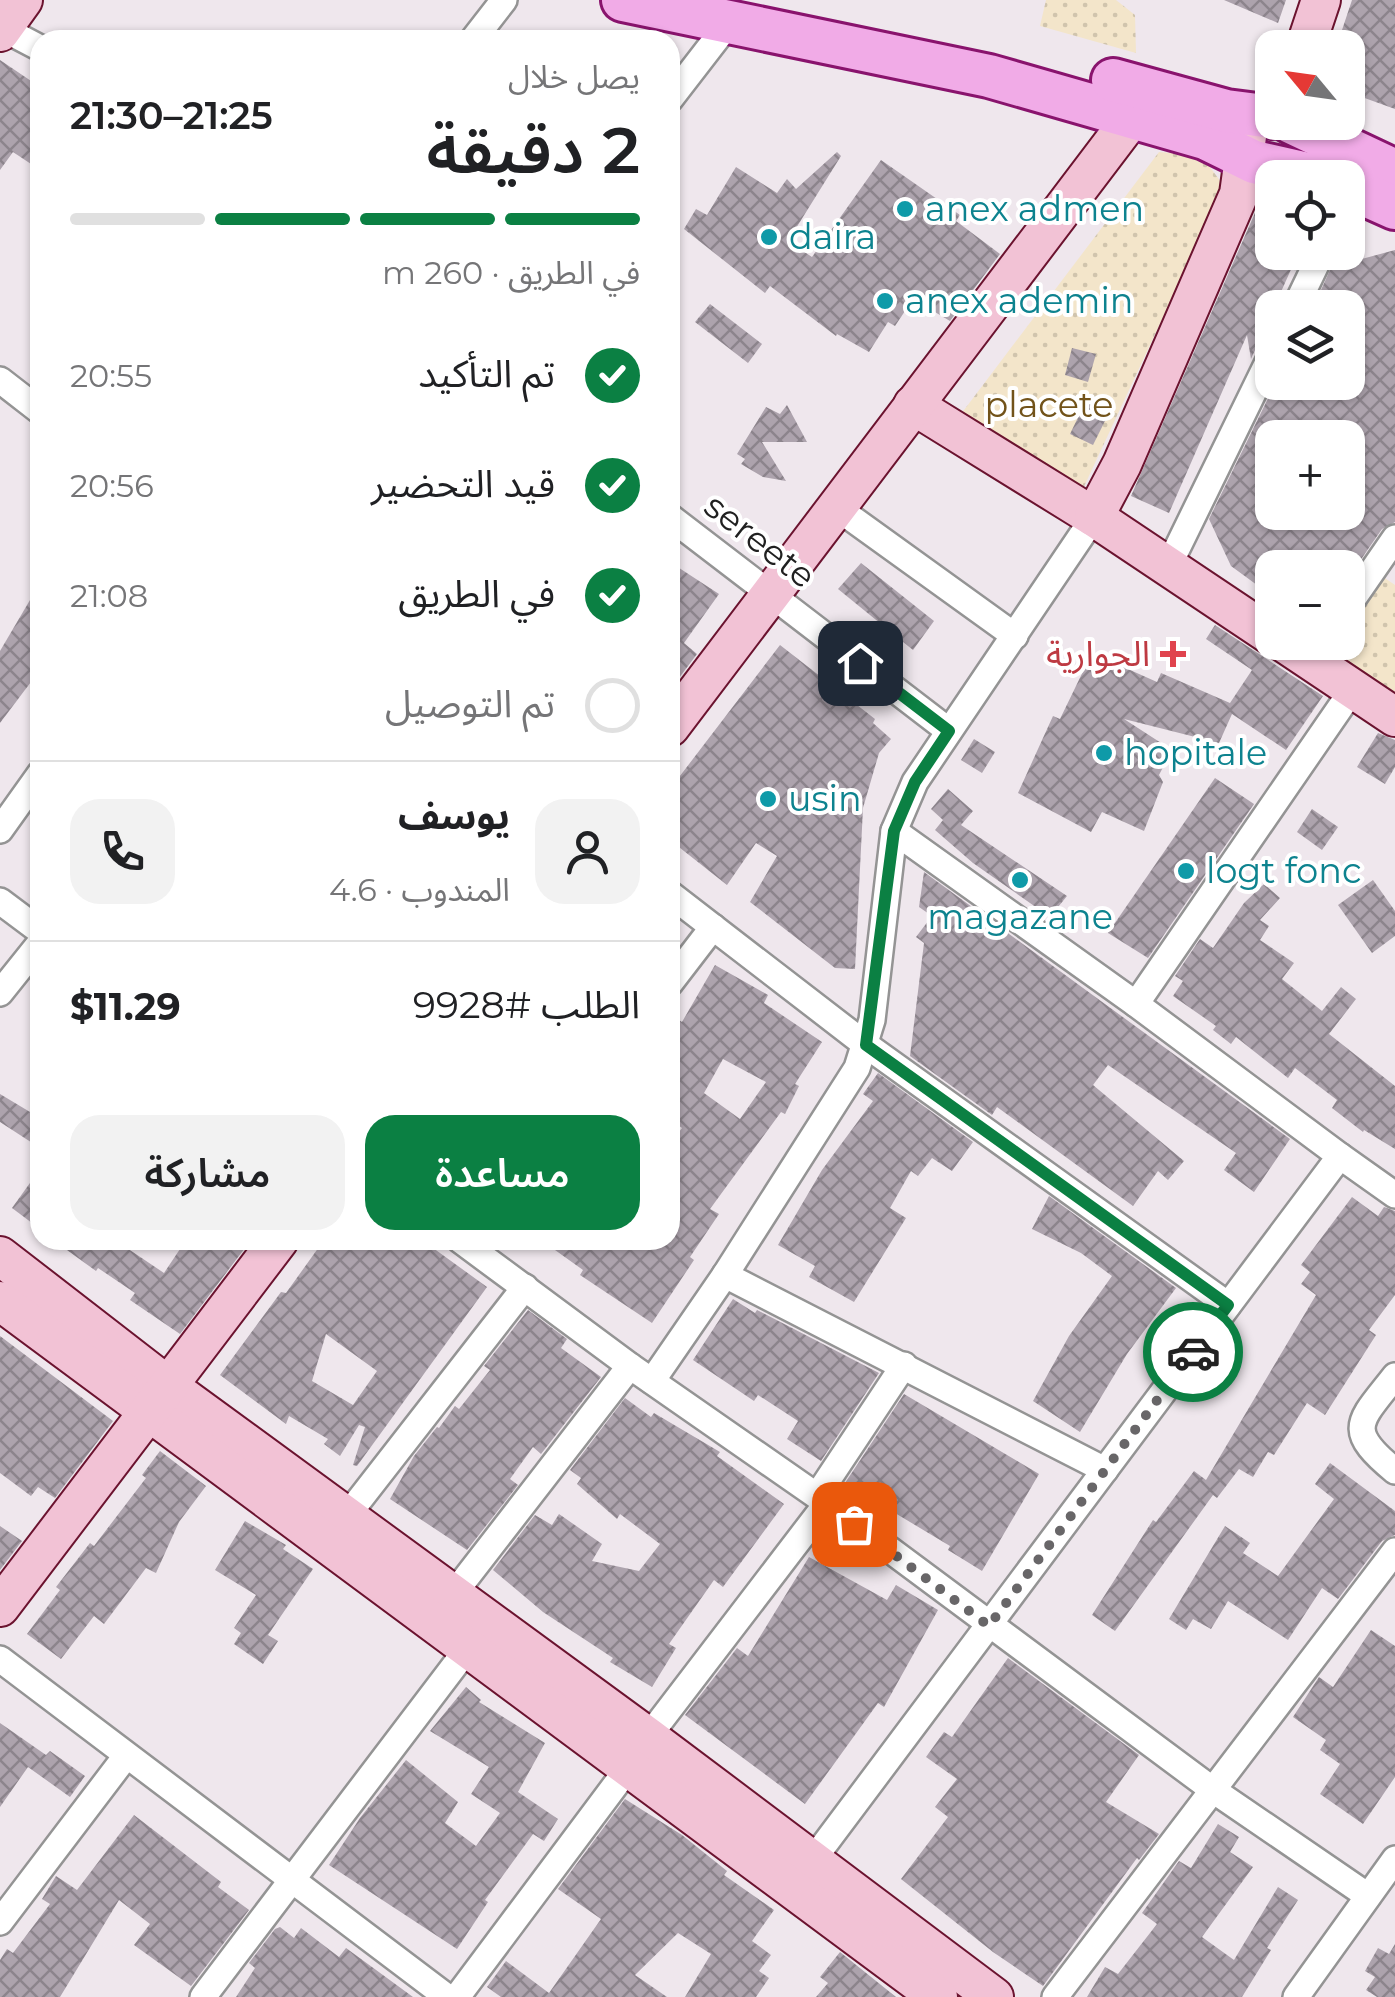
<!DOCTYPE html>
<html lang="ar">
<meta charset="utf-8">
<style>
body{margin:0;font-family:Montserrat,"Noto Sans Arabic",sans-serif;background:#f2f2f2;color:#202124;direction:rtl;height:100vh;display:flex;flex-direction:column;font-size:38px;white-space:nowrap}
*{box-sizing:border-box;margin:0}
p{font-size:32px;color:#757577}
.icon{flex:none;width:55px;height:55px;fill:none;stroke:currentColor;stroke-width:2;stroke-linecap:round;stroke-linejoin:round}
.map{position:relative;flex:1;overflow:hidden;direction:ltr}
.side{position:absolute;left:30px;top:30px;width:650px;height:1220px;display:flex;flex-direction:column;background:#fff;border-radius:30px;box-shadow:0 2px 8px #0004;direction:rtl}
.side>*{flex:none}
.needle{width:65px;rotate:299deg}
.fabs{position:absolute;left:1255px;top:30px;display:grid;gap:20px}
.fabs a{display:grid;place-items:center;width:110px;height:110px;border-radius:20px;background:#fff;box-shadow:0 2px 8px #0004;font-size:50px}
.pin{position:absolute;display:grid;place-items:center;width:85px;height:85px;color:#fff;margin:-42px;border-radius:20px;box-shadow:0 5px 15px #0006}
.courier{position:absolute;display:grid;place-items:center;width:100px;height:100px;margin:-50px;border:8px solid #0b8043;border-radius:50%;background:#fff;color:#222;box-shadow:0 2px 12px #0007}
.head em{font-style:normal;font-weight:600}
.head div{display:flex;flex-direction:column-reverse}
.head{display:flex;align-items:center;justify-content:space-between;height:170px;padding:0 40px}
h1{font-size:65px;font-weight:600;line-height:75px}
.bar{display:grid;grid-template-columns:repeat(4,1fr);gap:15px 10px;align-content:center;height:120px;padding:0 40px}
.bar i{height:12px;border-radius:8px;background:#e0e0e0}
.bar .current{background:#0b8043}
.bar p{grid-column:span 4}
.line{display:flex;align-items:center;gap:25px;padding:0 40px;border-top:2px solid #e0e0e0}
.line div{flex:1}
.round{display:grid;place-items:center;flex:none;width:105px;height:105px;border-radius:30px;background:#f2f2f2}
ol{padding:0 40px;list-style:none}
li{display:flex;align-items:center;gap:30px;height:110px}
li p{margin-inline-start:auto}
li .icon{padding:10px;border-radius:50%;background:#0b8043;color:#fff;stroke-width:4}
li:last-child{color:#757577}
li i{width:55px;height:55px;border:5px solid #e0e0e0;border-radius:50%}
.action{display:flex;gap:20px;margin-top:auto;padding:20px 40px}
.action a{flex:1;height:115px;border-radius:30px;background:#0b8043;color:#fff;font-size:40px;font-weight:600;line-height:115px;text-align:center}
.action a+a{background:#f2f2f2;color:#202124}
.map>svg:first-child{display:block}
.park{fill:url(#park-dots)}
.building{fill:url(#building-cross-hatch);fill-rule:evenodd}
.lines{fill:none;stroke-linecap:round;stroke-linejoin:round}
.street-casing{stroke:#949494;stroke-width:30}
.secondary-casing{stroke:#6b132f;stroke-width:42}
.primary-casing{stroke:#89136d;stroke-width:48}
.street{stroke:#fff;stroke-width:25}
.secondary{stroke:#f2c2d5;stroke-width:38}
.primary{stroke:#f1abe7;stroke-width:42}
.done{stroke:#686668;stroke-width:10;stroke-dasharray:0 18}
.route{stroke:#0b8043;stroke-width:12}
.culture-dot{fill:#0f9aa8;stroke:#fff;stroke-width:4}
.health-dot{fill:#e0444e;stroke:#fff;stroke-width:4}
.labels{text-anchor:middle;stroke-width:8;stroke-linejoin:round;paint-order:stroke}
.culture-label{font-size:35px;fill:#0d838f;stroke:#fff;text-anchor:start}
.park-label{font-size:35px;fill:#72531a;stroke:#fff}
.street-label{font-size:35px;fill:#202020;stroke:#fff}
.health-label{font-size:35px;fill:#be3a42;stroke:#fff;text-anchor:end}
</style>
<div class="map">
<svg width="1395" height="1997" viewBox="0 0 1395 1997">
<defs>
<pattern id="park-dots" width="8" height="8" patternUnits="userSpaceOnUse" patternTransform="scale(2.5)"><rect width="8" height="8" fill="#f3e5ca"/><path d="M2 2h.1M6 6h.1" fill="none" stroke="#d0c4ad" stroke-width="1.8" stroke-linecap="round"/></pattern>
<pattern id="building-cross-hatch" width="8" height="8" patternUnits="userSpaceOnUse" patternTransform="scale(2.5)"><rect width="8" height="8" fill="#ada3ad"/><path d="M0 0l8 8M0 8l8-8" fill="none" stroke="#8c848c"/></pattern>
</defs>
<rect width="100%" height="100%" fill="#efe7ed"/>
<!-- park -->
<g class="park">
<path d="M1046,0h70l19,15 1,38 -96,-27z"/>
<path d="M1159,152l42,3 23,31 -149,320 -120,-84z"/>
<path d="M1373,570l22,15v128l-82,-52 12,-18 23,-1v-34z"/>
</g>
<!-- building -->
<g class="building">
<path d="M1224,0h62l-8,23z"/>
<path d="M1352,0h43v109l-47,-17v-44h-12z"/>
<path d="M0,60l40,27v83l-27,-18 -13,18z"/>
<path d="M837,152l4,4 -53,85 24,16 69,-97 79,55 -4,6 44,33 -50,67 -37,-22 -18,27 -7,-4 -19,30 -32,-18 -1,2 -66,-50 -5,7 -81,-64 12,-20 11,6 29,-48 41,26 10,-14 9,10z"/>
<path d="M1258,206l14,6v40h32l-9,19 -2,-6 -42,94 -4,-24 -78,178 -38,-17z"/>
<path d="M1395,250v272l-13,7 -27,39h-83v28l-41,-30 -22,-47 67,-137h72v-74h-35l25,-56h8l12,8zM1272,438h76v74h-76z"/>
<path d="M710,304l52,40 -14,19 -53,-41z"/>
<path d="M1072,348l24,6 -8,28 -23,-7z"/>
<path d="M1086,401l23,12 -16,32 -23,-11z"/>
<path d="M787,405l20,37h-45l24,39 -23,-4 -22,-13 4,-5 -8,-5 29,-47 14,7z"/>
<path d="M670,562l49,32 -35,49 13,11 -27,36z"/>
<path d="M861,563l73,58 -21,29 -75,-61z"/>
<path d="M40,583v87l-40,53v-72z"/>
<path d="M1215,625l108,71 -37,54 -54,-36 -13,29 -95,-24 48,31 -13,25 4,7 -19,49 -42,-19 -11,20 -73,-39 35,-77 7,3 32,-66 65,29 4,-9 69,30 22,-33 -46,-31z"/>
<path d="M780,645l95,74 -2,4 18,16 -12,14 -16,55 -8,161 -20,-1 -85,-66 27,-46 -21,-13 -29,42 -57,-45v-51z"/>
<path d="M1378,733l17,7v27l-10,17 -28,-17z"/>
<path d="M974,739l21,13 -13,21 -21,-13z"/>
<path d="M1215,778l39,26 -106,154 -40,-25z"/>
<path d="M948,789l25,22 -12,14 106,71 -17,21 -77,-54 -38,-33 8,-10 -12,-11z"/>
<path d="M1312,809l26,18 -16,23 -25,-18z"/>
<path d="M924,872l366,267 -36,53 -30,-22 12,-17 -128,-88 -15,20 91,76 -16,19 -10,-9 -25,35 -136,-99 -5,8 -82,-59 14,-113 -8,-6 16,-21 -13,-9z"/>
<path d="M1373,880l22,31v25l-23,17 -34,-48z"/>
<path d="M1264,884l16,14 -20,22 9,6 -9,14 34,23 -12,16 40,32 19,-24 15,12 -27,35 66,52v63l-31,-19 -1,2 -31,-24 5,-8 -42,-32 -7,10 -52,-41 -5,7 -18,-14 3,-4 -43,-30 10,-15 -8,-5 25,-37 13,9 31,-45z"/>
<path d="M715,965l53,30 -4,8 58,39 -27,42 4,2 -14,28 -4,-2 -71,97 9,5 -29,43 4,3 -42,63 -72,-48 3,-5 -42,-30h129v-96l12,-16 -12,-9v-105l12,8zM723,1059l43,23 -26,37 -36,-26z"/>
<path d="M878,1073l95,69 -21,29 -20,-13 -14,18 -7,-5 -21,37 16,10 -52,84 -45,-25 6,-11 -37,-21 44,-75 51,-69 -10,-7z"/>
<path d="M0,1094l40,24v30l-40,-26z"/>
<path d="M40,1169v60l-28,-21z"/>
<path d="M1049,1196l127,92 -49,66 -47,78 -47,-31 36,-65 43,-60 -31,-23 -49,-24z"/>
<path d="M1352,1197l26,19 6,-9 11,4v84l-26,35 7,5 -51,80 -18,-12 -33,52 -6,-3 -15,25 -14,-8 -22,29 -4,-3 -98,136 -23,-16 61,-95 3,2 38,-51 12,9 110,-185 -15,-11 9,-12 -9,-7z"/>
<path d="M53,1240h62l49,33 22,-33h65l-71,94 -50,-34 5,-7 -37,-25 -2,3z"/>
<path d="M324,1240h98l65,47 -130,179 -4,-1 12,-38 -6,-2 -19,31 -16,-12 4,-5 -39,-23 -3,8 -66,-49 61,-83 5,1zM326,1334l51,37 -24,34 -41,-24z"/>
<path d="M733,1299l22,14 2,-3 122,63 -58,88 -34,-22 11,-18 -40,-26 -4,6 -61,-41z"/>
<path d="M528,1310l39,29 -6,9 40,29 -60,77 -8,-7 -23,32 8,6 -51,65 -77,-51 24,-43 23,-29 2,1 16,-22 4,3 31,-39 -6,-4z"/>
<path d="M0,1336l113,85 -58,77 -17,-11 -7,9 -31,-23z"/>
<path d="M904,1394l135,80 -57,97 -34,-21 2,-4 -105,-63z"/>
<path d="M625,1398l26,19 3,-4 66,39 -3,4 67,48 -61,83 -9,-7 -45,64 7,4 -24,39 -42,-25 3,-4 -70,-46 -50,-42 42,-55 17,10 7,-11 43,30 -10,17 47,10 21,-27 -40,-30 -3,5 -40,-35 4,-6 -11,-8z"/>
<path d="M160,1451l46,35 -27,36 -23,51 -10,-5 -42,56 -10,-8 -33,43 -34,-25 33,-44 -4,-3 34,-44 4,3 52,-68 -4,-3z"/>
<path d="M1330,1463l65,48v24l-13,6 -44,58 -16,-11 -34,52 -60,-39 -17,28 -18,-10 -7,11 -17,-11 56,-93 25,17 -7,10 35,23 56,-77 -19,-15z"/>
<path d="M245,1521l41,24 -3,4 30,20 -45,66 10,6 -15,23 -29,-20 7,-11 -7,-5 22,-33 -41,-25z"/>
<path d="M0,1526l22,15 -22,29z"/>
<path d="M809,1557l78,43 9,-15 42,25 -54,97 -6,-4 -73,101 -120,-89 52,-67 11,8z"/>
<path d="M1371,1630l24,16v131l-32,47 -43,-30 20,-30 -20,-14 6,-10 -33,-23 26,-40 14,10z"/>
<path d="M1008,1658l131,97 -33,47 53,32 -20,26 -2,-2 -94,128 -50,-34 -92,-73 47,-62 -13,-10 22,-28 -31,-22 18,-25 8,5z"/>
<path d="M466,1687l15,13 -2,2 66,41 -27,49 40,27 -14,22 -11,-7 -48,66 3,2 -31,47 -128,-84 31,-47 46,-58 52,42 -13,21 31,23 24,-33 -29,-19 18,-27 -59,-36z"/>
<path d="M0,1723l46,32 4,-4 35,25 -15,21 -42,-30 -28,40z"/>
<path d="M625,1799l57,36 45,36 -3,4 50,35 -22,31 19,14 -12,16 10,7 -13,19h-71l26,-43 -33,-21 -43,42 32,22h-166l-14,-10 19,-26 43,32 52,-74 -43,-30z"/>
<path d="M134,1815l87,67 -3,5 31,23 -58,76 -57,-41 16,-21 -31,-24 -59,97h-60v-37l7,-11 6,4 37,-49 -8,-5 14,-23 21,14z"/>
<path d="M1218,1824l21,13 -9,15 23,15 -51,70 32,23 44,-73 20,13 -31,48 4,2 -29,47h-155l18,-30 13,7 39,-50 -15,-11 37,-52 12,7z"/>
<path d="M280,1927l14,11 7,-10 38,29 7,-9 67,49h-177l19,-29 -6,-5 26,-34z"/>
<path d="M1395,1944v53h-18l-11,-7 9,-13 -10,-6 13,-23 11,6z"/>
<path d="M840,1952l56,45h-80l12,-14 -8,-6z"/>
</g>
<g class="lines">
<defs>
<g id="street">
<path d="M0,27l40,21"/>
<path d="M473,40l31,-40"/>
<path d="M670,99l61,-79"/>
<path d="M1295,308l27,-56"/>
<path d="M0,380l40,31"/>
<path d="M836,507l179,129"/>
<path d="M670,517l279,214"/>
<path d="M1168,567l104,-213"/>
<path d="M1348,606l47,-68"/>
<path d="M0,830l40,-56"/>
<path d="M670,894l196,151 362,260"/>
<path d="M0,901l40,30"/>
<path d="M670,983l43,-56"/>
<path d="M0,993l40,-50"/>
<path d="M1136,1004l217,-315"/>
<path d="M1340,1156l55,39"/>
<path d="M460,1240l170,126 197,137 386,287 155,106"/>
<path d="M725,1275l380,195"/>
<path d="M1395,1376c-36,46 -51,53 0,95"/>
<path d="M652,1381l73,-106 132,-207 15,-48 22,-189 21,-49 179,-265"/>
<path d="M817,1496l87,-131"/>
<path d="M346,1517l179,-230"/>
<path d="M452,1596l178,-230"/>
<path d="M0,1659l447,338"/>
<path d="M648,1737l179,-234"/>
<path d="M812,1861l528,-705 -204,-152 -242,-173"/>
<path d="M0,1922l126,-166"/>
<path d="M203,1997l265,-349"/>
<path d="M457,1997l172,-230"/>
<path d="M1055,1997l340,-446"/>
<path d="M1296,1997l99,-138"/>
</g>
<g id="secondary">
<path d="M0,32l23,-32"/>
<path d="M1305,48l16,-48"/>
<path d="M913,405l181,112 178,119"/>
<path d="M1094,517l28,-53 117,-270 9,-65"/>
<path d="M1283,642l112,75"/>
<path d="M670,727l464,-612"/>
<path d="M0,1256l168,130 480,351 346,260"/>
<path d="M0,1301l938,696"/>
<path d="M0,1607l279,-367"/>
</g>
<g id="primary">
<path d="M623,0l366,76 216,62 49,24 71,16"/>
<path d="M1113,80l113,31 46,6"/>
<path d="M1291,122l104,49"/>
<path d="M1348,187l47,21"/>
</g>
</defs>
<!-- street casing -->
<use href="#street" class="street-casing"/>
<!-- secondary casing -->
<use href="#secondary" class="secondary-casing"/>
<!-- primary casing -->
<use href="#primary" class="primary-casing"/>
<!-- street -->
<use href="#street" class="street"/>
<!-- secondary -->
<use href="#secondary" class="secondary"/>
<!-- primary -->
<use href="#primary" class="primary"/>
</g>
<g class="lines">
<!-- done -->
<path class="done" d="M854,1524l135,102 204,-274"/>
<!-- route -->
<path class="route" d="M860,663l89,68 -34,51 -21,49 -28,214 362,260 -35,47"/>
</g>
<!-- markers -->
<g class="culture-dot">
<circle cx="905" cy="209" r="10"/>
<circle cx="769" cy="237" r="10"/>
<circle cx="885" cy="301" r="10"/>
<circle cx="1104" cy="753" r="10"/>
<circle cx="768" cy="799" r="10"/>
<circle cx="1186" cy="871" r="10"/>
<circle cx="1020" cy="880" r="10"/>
</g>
<path class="health-dot" d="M1168 639h10v10h10v10h-10v10h-10v-10h-10v-10h10z"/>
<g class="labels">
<!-- culture labels -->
<g class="culture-label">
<text x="925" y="221">anex admen</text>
<text x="789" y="249">daira</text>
<text x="905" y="313">anex ademin</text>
<text x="1124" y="765">hopitale</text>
<text x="788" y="811">usin</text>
<text x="1206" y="883">logt fonc</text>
<text x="1020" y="929" text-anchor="middle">magazane</text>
</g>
<!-- park labels -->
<g class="park-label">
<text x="1049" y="417">placete</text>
</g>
<!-- street labels -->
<g class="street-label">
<text transform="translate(760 541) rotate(38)" y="12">sereete</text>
</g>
<!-- health labels -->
<g class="health-label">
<text x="1150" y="666">الجوارية</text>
</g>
</g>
</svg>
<div class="fabs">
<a><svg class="needle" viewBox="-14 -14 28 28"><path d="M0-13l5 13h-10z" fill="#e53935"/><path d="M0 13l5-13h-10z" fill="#757577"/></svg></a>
<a><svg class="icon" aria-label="locate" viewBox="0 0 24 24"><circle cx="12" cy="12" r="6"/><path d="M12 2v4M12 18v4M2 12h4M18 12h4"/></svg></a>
<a><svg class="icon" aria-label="layers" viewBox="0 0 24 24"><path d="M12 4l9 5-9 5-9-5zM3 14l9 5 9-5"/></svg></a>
<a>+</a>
<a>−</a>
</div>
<div class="pin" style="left:854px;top:1524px;background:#ea580c"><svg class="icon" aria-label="bag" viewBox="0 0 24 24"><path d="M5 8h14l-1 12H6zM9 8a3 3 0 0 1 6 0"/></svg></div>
<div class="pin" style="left:860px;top:663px;background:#1f2937"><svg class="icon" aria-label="home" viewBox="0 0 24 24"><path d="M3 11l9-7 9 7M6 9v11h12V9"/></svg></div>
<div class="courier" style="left:1193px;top:1352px"><svg class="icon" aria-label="car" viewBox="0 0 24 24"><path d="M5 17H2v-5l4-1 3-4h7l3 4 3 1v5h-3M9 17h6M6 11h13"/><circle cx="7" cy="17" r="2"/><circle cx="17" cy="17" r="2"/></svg></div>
<section class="side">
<div class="head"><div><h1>2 دقيقة</h1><p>يصل خلال</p></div><em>21:25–21:30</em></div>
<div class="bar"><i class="current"></i><i class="current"></i><i class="current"></i><i></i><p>في الطريق · 260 m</p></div>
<ol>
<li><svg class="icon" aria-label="check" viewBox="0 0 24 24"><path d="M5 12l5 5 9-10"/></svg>تم التأكيد<p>20:55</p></li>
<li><svg class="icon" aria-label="check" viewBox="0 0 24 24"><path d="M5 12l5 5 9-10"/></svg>قيد التحضير<p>20:56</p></li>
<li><svg class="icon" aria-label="check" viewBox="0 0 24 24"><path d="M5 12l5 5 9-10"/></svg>في الطريق<p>21:08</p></li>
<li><i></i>تم التوصيل</li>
</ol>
<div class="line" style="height:180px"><a class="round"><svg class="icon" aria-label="person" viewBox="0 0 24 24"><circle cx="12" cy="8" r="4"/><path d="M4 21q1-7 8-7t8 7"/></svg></a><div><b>يوسف</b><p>المندوب · 4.6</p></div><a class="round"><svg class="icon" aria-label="phone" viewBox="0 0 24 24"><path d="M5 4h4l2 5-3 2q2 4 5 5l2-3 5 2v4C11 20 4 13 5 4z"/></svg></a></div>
<div class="line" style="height:130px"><div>الطلب #9928</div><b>$11.29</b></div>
<div class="action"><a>مساعدة</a><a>مشاركة</a></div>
</section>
</div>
